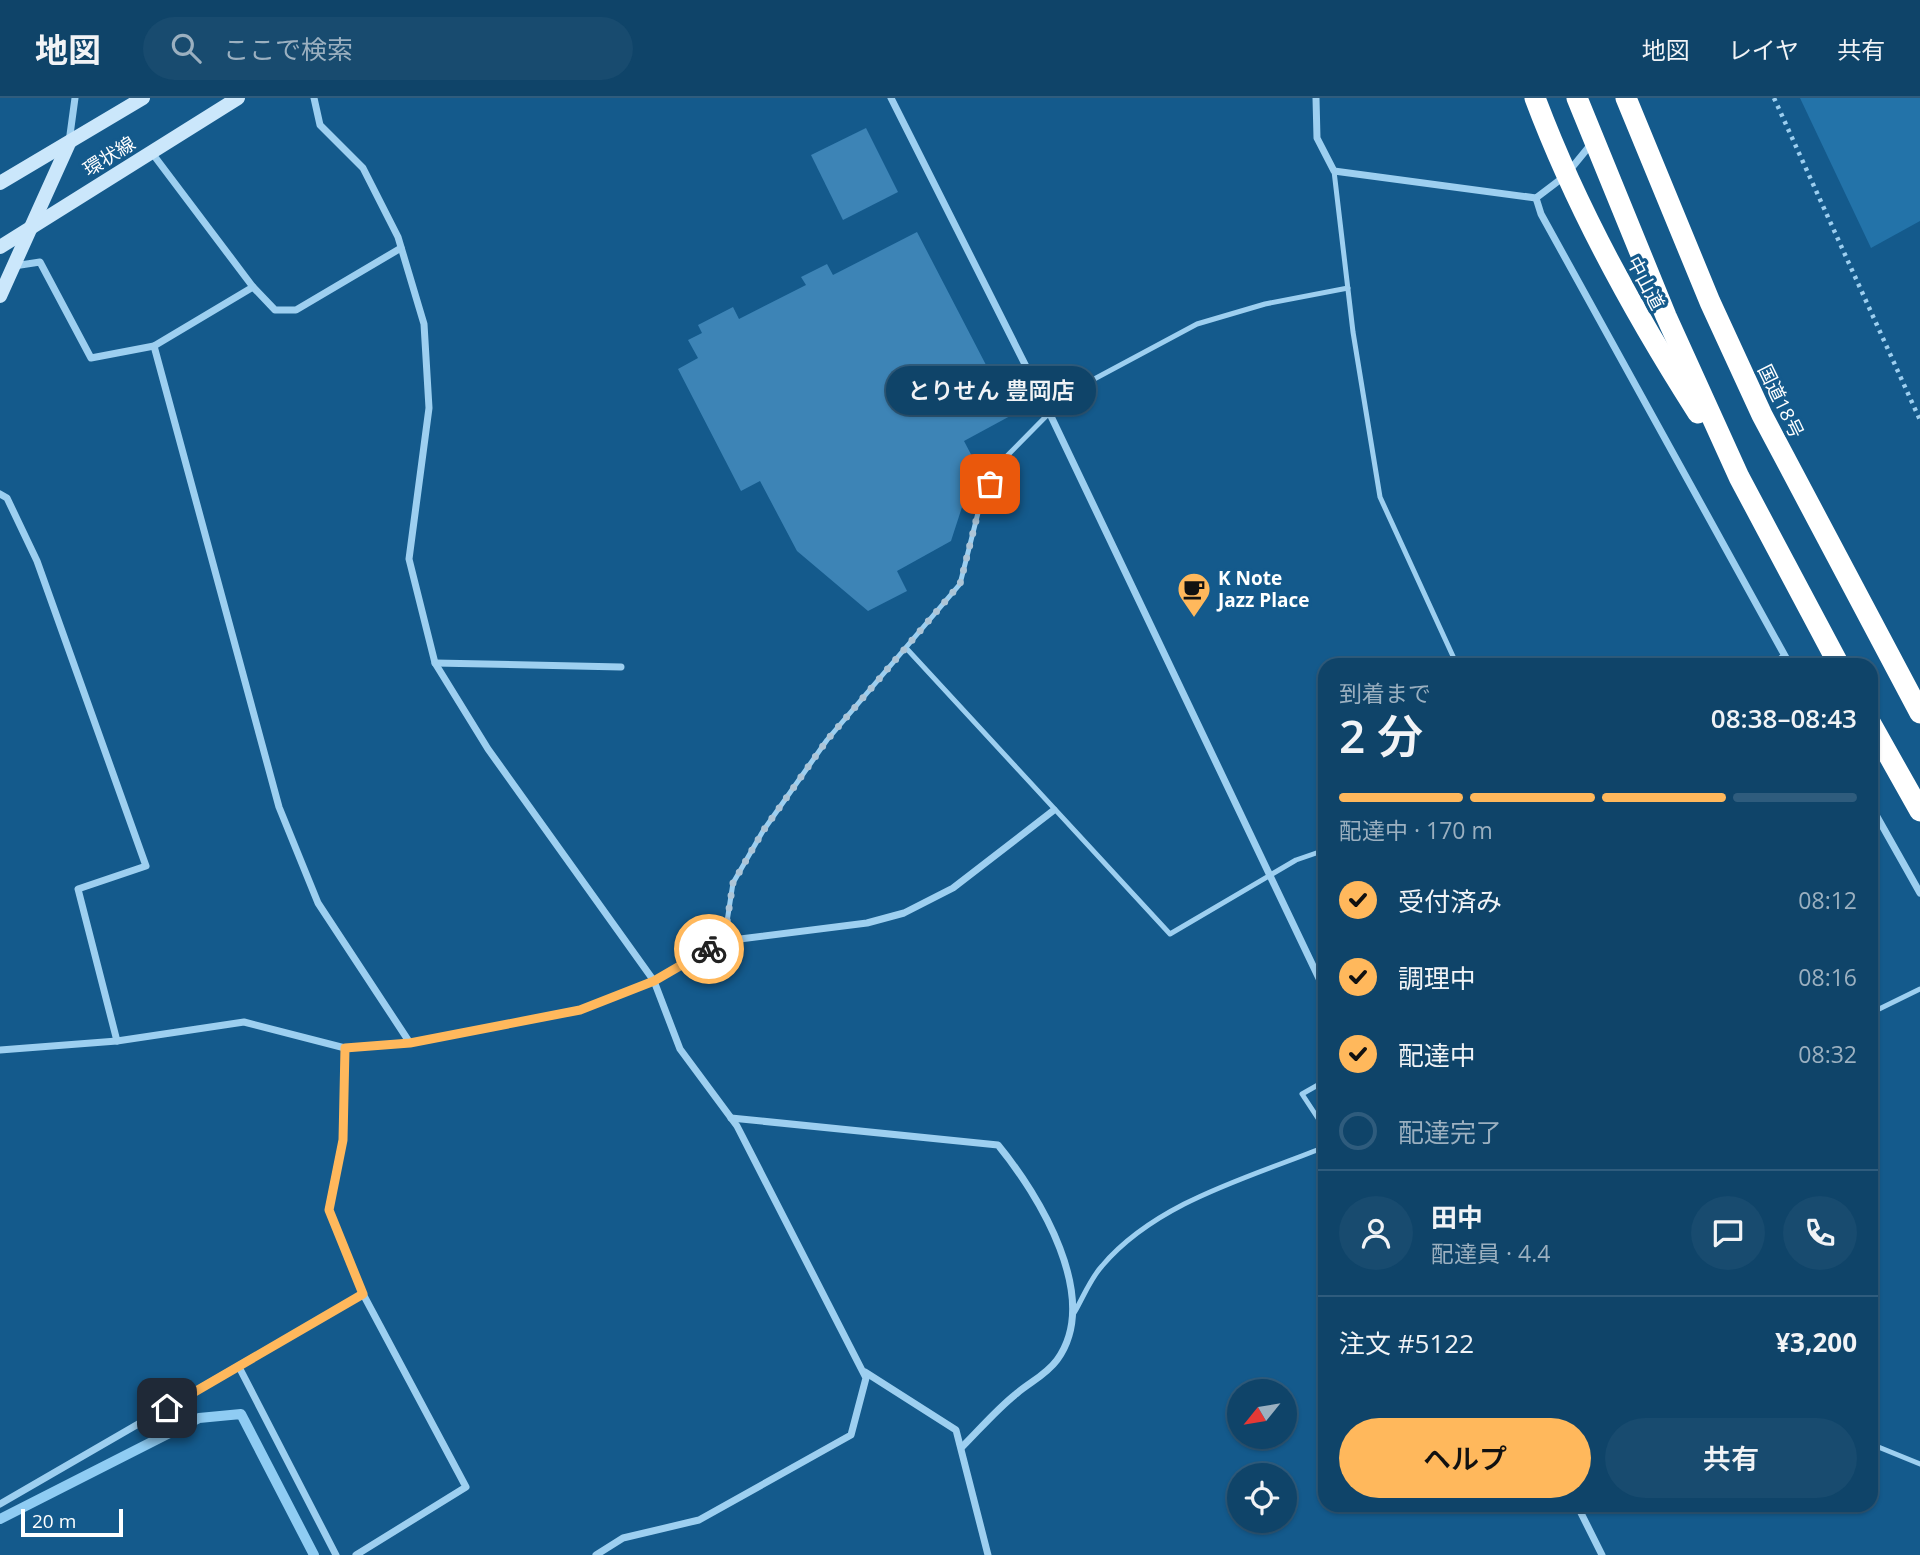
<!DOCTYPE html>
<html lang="ja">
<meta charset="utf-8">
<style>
body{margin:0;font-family:"Open Sans","Noto Sans JP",sans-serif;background:#184b6f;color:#f1f3f6;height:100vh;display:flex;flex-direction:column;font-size:26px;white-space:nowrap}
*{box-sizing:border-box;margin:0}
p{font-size:23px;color:#9bb0c0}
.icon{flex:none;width:38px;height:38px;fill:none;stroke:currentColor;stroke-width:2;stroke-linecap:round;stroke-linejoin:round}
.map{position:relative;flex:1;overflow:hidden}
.drawer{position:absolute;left:1318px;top:560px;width:560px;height:854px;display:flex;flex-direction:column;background:#0f4469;border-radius:21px;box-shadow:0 2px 5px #0004,0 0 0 2px #2f5c7d}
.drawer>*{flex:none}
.needle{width:46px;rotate:240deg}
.fabs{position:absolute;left:1227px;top:1281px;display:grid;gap:14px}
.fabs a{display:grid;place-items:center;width:70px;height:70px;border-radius:50%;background:#0f4469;box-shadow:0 2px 5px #0004,0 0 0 2px #2f5c7d;font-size:35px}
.scale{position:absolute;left:21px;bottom:18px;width:102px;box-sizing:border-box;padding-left:7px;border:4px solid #fff;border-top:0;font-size:19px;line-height:24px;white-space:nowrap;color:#fff;-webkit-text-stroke:5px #145a8c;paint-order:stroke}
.pin{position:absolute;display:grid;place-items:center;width:60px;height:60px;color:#fff;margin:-30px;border-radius:14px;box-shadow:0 4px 10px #0006}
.courier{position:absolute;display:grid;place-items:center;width:70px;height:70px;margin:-35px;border:5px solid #ffb85c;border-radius:50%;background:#fff;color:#222;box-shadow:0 2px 9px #0007}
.bubble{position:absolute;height:49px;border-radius:24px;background:#0f4469;box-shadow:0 2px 5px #0004,0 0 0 2px #2f5c7d;font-size:23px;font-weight:600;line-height:49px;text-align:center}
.overview em{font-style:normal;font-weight:600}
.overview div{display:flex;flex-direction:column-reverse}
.overview{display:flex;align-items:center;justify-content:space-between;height:119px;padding:0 21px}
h1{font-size:46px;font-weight:600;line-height:52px}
.bar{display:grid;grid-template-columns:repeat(4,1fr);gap:10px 7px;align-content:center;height:84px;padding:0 21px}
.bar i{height:9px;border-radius:5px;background:#2f5c7d}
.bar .active{background:#ffb85c}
.bar p{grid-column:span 4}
.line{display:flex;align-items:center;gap:18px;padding:0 21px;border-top:2px solid #2f5c7d}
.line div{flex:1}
.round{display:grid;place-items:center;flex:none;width:74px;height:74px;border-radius:37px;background:#184b6f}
ol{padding:0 21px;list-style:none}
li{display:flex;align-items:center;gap:21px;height:77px}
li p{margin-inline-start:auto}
li .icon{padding:7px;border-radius:50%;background:#ffb85c;color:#111;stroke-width:4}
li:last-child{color:#9bb0c0}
li i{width:38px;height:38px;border:4px solid #2f5c7d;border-radius:50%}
.cta{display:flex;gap:14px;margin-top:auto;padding:14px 21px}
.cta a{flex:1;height:80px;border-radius:42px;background:#ffb85c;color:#111;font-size:28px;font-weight:600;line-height:80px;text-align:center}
.cta a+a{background:#184b6f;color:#f1f3f6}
header{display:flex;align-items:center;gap:42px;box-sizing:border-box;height:98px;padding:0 35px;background:#0f4469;border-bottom:2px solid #2f5c7d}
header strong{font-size:33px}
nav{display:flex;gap:38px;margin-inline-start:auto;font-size:24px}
.search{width:490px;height:63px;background:#184b6f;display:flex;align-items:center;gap:18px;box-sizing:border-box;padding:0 24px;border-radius:38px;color:#9bb0c0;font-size:26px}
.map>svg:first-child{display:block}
.green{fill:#2373a9}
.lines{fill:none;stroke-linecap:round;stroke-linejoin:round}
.stream{stroke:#8fccf3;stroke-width:10}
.building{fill:#3d84b6}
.path{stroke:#9dcff0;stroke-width:4.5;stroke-dasharray:3.5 5;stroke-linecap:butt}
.lane{stroke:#9dcff0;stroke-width:5}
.street{stroke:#9dcff0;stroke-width:7}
.secondary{stroke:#cbe7fb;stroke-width:14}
.highway{stroke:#fff;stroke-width:21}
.done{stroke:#adc5d7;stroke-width:7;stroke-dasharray:0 12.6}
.route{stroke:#ffb85c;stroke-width:9}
.labels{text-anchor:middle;stroke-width:6;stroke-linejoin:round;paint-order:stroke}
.street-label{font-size:19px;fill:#fff;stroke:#145a8c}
.poi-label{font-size:19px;font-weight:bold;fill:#fff;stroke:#145a8c;text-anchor:start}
</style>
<header>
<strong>地図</strong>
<div class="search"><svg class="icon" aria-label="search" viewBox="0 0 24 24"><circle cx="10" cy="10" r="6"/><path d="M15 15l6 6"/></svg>ここで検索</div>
<nav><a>地図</a><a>レイヤ</a><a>共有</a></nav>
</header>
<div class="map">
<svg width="1920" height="1457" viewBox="0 0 1920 1457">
<rect width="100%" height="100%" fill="#145a8c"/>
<!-- green -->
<path class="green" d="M1800,0h120v123l-49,27z"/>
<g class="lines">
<!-- stream -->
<path class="stream" d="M0,1421l199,-101 42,-4 73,141"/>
</g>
<!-- building -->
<g class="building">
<path d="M866,30l32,64 -55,28 -32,-65z"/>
<path d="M917,134l95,183 -48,26 12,23 -25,77 -54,30 10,20 -39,20 -71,-60 -37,-70 -19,10 -63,-122 20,-11 -10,-18 14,-7 -4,-8 35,-18 6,12 67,-34 -5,-8 26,-13 6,11z"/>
</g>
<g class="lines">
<!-- path -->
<path class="path" d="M1774,0l146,322"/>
<!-- lane -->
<g class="lane">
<path d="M1334,73l19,161 27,165 77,168"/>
<path d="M907,551l263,285 126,-74 29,-10"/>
<path d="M1771,567l13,-10"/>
<path d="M724,843l9,-58 30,-52 64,-91 133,-156 20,-79 21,-43 69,-70 127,-68 68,-20 83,-16"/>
<path d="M1871,915l49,-24"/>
<path d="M1325,983l-23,13 23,35"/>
<path d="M1074,1215c9,-15 16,-34 28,-47 54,-64 148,-89 223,-119"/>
<path d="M1871,1346l49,20"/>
</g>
<!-- street -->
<g class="street">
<path d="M314,0l6,27 43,43 35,69 26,87 5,84 -20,151 26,104 53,86 166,232 26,68 57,77 129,252 -15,57 -152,85 -76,18 -27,17"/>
<path d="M891,0l158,314 276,579"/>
<path d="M1316,0l1,40 17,33 202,27 29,-22 27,-33"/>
<path d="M69,44l6,-44"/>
<path d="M152,55l101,134 22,23h21l105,-62"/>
<path d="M1536,100l5,16 249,451"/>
<path d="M14,168l26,-4 51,96 63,-12 99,-59"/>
<path d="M154,248l125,461 39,96 92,140"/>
<path d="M0,396l7,4 30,63 109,305 -68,23 39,152"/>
<path d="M435,565l186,4"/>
<path d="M1871,708l49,87"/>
<path d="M345,950l-2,92 -14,70 34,84 103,193 -110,68"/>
<path d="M0,952l117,-9 127,-19 101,26 65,-5 170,-33 74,-29 70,-40 143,-18 37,-10 49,-25 101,-78"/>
<path d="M731,1020l267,27c41,50 104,153 59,215 -11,15 -27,22 -41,34 -19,15 -36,35 -54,53"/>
<path d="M239,1269l97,188"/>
<path d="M865,1274l91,58 32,125"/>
<path d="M0,1406l363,-210"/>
<path d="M1577,1407l25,50"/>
</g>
<!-- secondary -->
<g class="secondary">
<path d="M0,85l143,-85"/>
<path d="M0,149l238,-149"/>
<path d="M0,198l69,-153"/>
</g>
<!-- highway -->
<g class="highway">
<path d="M1535,0c42,112 99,215 163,315"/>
<path d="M1577,0l89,218 73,161 100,188"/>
<path d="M1626,0l84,204 52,113 158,298"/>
<path d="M1871,626l49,87"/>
</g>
</g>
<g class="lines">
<!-- done -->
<path class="done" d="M709,851l15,-8 9,-58 30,-52 64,-91 133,-156 20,-79 10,-21"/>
<!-- route -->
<path class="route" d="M167,1310l196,-114 -34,-84 14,-70 2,-92 65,-5 170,-33 74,-29 55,-32"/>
</g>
<!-- icons -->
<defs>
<symbol id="cafe-pin" viewBox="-11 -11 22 30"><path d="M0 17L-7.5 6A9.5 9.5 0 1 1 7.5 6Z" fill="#ffb85c" stroke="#145a8c"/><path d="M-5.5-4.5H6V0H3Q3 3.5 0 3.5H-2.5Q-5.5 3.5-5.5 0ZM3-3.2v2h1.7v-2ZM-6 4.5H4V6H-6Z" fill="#111"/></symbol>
</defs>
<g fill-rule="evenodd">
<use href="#cafe-pin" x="1175" y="472" width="38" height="52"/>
</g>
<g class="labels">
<!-- street labels -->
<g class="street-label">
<text transform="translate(109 58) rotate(-32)" y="7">環状線</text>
<text transform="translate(1646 185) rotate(62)" y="7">中山道</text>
<text transform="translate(1781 303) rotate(64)" y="7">国道18号</text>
</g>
<!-- poi labels -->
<g class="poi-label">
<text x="1218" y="487">K Note<tspan x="1218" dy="22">Jazz Place</tspan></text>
</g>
</g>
</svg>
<div class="fabs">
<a><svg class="needle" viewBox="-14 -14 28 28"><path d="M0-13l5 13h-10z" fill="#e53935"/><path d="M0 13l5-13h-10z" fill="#9bb0c0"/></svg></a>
<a><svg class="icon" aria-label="locate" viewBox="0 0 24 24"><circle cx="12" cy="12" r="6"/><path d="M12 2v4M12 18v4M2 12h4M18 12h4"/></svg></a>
</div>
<div class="scale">20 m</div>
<div class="pin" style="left:990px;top:386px;background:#ea580c"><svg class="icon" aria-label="bag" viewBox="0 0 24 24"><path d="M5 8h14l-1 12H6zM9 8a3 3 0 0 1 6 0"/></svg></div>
<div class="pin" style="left:167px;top:1310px;background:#1f2937"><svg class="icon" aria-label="home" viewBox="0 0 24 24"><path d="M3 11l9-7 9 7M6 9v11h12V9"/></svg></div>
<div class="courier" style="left:709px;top:851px"><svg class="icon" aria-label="bike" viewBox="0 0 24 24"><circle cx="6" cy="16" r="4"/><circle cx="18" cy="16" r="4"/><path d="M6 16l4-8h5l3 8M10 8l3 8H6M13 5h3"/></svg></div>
<div class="bubble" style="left:886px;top:268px;width:210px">とりせん 豊岡店</div>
<section class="drawer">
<div class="overview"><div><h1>2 分</h1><p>到着まで</p></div><em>08:38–08:43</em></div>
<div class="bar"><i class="active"></i><i class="active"></i><i class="active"></i><i></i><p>配達中 · 170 m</p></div>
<ol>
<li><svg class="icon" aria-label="check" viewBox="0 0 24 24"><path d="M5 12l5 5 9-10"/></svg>受付済み<p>08:12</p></li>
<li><svg class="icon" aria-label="check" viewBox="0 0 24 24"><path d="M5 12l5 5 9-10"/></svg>調理中<p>08:16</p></li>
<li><svg class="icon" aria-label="check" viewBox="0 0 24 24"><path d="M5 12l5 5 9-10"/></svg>配達中<p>08:32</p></li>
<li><i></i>配達完了</li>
</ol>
<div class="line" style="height:126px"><a class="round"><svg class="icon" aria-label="person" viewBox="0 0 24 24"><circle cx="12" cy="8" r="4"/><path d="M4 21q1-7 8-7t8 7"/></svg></a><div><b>田中</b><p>配達員 · 4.4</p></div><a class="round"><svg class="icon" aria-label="chat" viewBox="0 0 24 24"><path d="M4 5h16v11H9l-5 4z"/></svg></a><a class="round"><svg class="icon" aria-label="phone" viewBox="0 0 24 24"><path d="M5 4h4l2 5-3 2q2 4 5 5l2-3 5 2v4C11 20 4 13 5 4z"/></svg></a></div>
<div class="line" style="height:91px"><div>注文 #5122</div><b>¥3,200</b></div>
<div class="cta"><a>ヘルプ</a><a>共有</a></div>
</section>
</div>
